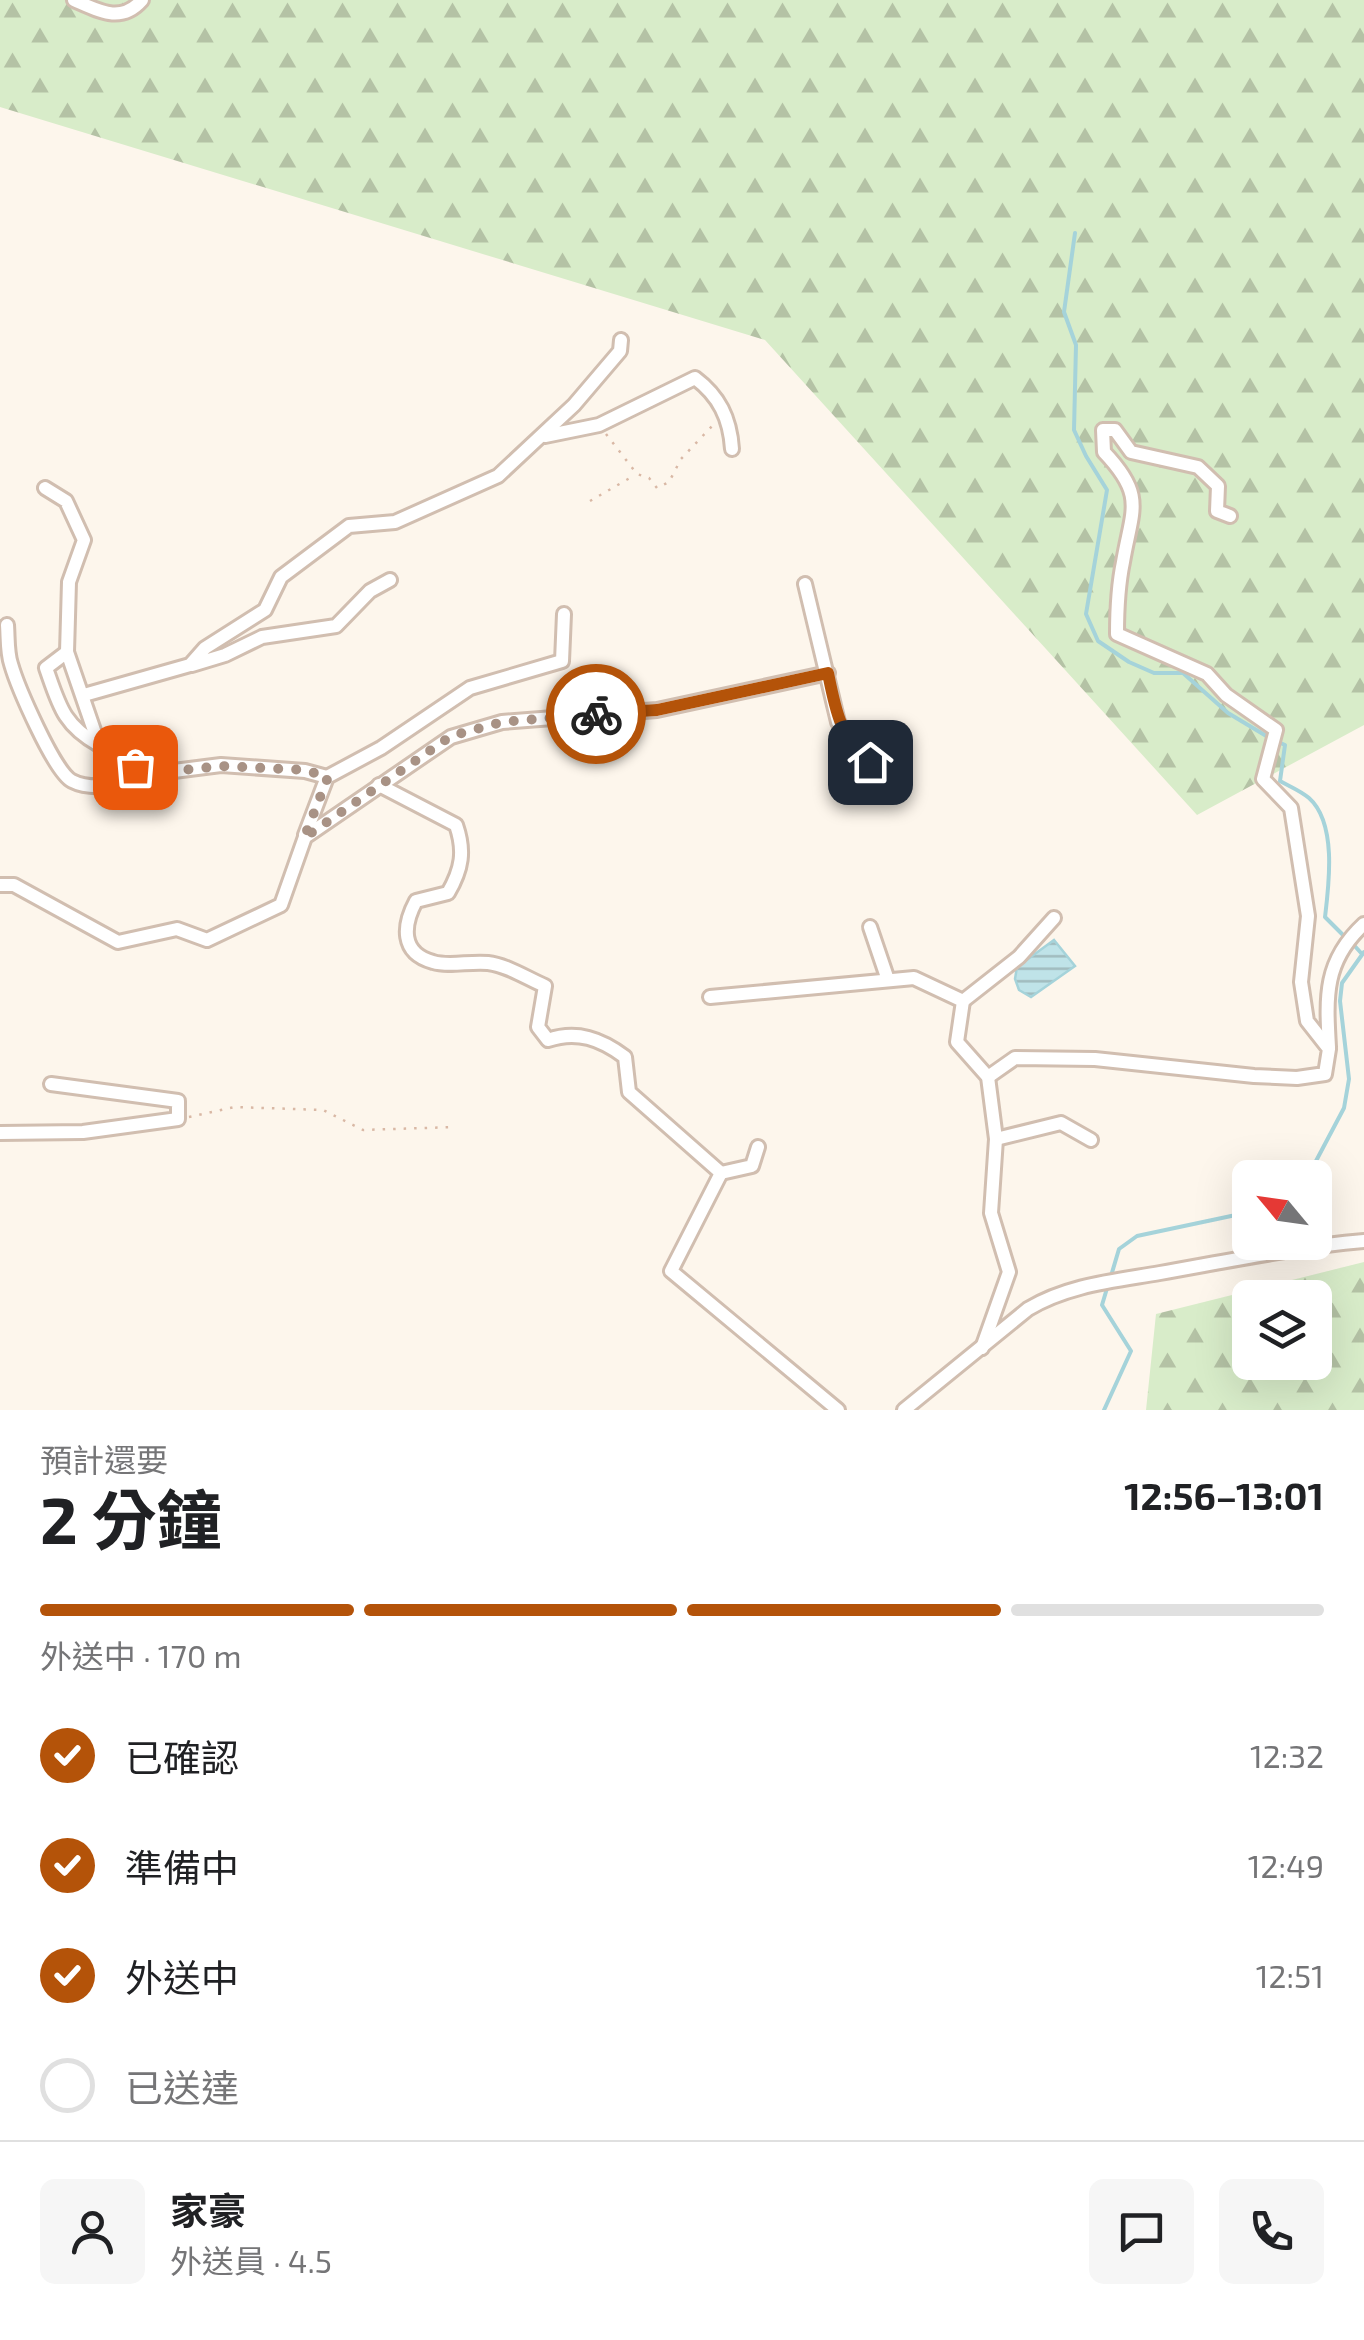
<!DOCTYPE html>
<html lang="zh-TW">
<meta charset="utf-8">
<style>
body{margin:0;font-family:"Exo 2","Noto Sans TC",sans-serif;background:#f6f6f6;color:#202124;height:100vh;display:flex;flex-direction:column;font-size:38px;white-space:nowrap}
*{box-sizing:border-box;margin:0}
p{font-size:32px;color:#757577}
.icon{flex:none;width:55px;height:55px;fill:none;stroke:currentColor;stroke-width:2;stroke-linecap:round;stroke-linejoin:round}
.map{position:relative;height:1410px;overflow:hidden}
.details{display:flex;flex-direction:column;background:#fff;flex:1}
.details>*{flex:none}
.needle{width:65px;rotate:299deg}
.buttons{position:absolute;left:1232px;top:1160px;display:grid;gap:20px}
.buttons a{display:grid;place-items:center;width:100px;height:100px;border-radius:15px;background:#fff;box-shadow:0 10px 40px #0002;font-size:50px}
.pin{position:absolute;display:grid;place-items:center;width:85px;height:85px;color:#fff;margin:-42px;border-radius:20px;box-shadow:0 5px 15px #0006}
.courier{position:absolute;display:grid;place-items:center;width:100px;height:100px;margin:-50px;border:8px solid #b45309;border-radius:50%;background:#fff;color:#222;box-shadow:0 2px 12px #0007}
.overview em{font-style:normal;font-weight:700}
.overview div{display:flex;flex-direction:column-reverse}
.overview{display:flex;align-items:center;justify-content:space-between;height:170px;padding:0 40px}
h1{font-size:65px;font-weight:700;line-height:75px}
.bar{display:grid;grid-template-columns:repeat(4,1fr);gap:15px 10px;align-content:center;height:120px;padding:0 40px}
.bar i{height:12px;border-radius:8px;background:#e0e0e0}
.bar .active{background:#b45309}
.bar p{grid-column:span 4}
.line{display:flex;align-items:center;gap:25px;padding:0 40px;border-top:2px solid #e0e0e0}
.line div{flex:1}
.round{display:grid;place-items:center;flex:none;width:105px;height:105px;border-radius:15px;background:#f6f6f6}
ol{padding:0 40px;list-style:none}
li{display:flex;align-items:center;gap:30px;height:110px}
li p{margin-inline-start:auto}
li .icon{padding:10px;border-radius:50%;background:#b45309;color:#fff;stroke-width:4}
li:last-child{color:#757577}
li i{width:55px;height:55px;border:5px solid #e0e0e0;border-radius:50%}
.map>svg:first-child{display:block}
.forest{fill:url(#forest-firs);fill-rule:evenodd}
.water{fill:url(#water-rules);stroke:#a5d3da;stroke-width:2.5}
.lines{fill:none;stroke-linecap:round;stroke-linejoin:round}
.stream{stroke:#a5d3da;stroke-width:4}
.minor-casing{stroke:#d1beb0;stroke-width:18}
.path{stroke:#d9b8a5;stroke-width:2.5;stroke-dasharray:2.5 8;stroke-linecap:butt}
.minor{stroke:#fff;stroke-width:12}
.done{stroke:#a89285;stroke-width:10;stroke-dasharray:0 18}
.route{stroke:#b45309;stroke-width:12}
</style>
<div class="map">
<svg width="1364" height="1410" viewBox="0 0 1364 1410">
<defs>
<pattern id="forest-firs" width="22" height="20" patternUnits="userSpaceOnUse" patternTransform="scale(2.5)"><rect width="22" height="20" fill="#d8ecc9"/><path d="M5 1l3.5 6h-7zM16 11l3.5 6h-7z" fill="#b4c2a5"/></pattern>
<pattern id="water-rules" width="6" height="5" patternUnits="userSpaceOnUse" patternTransform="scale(2.5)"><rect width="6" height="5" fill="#bfe3e8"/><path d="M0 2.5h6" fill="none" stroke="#a0bbbe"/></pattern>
</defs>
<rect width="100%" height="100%" fill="#fdf6ec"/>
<!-- forest -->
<g class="forest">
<path d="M0,0h1364v725l-167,90 -432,-475 -765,-233z"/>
<path d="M1364,1262v148h-218l10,-96zM1250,1298h65v64h-65z"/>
</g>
<!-- water -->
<path class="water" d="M1054,940l21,26 -44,31 -12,-7 -4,-11 2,-12z"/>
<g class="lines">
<!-- stream -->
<g class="stream">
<path d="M1075,233l-11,79 12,33 -2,85 12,26 21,34 -21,124 12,27 31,21 25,11h29l45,40 40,24"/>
<path d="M1276,741l9,4 -5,36c9,5 21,10 29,17 28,25 20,86 16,119l20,20"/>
<path d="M1352,943l10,11"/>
<path d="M1307,1178l37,-70 5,-29 -9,-78 2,-18 22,-31"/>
<path d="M1111,1276l8,-27 18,-13 113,-24"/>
<path d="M1104,1410l27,-59 -29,-46 6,-20"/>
</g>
<defs>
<g id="minor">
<path d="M74,0c25,11 47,24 68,0"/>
<path d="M545,436l54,-11 96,-47c24,18 35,40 37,71"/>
<path d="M45,488l21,13 18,39 -15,42 -2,70 32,93 36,22 31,5 55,-7 84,6 22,6"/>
<path d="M805,584l33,138 19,29 14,11"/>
<path d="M7,625c1,13 0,27 4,39 6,21 43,108 61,117 25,13 66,-1 91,-8"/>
<path d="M67,652l-21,16c13,37 17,57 53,77"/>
<path d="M192,665l33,-10 37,-18 74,-11 34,-35 20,-11"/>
<path d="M84,695l106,-30 15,-17 60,-38 16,-33 68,-51 46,-4 103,-46 76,-71 46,-54 1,-11"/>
<path d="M379,785l77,40c9,26 6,44 -8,68l-32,8c-13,24 -16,52 17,61 16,5 37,-1 55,1 19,2 40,16 57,23l-7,41 10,13c29,-10 53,-1 77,17l4,35 92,81 -50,98 167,139"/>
<path d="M305,835l22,-58 54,-29 89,-60 92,-27 2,-47"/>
<path d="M0,885h14l104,57 59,-13 30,11 74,-35 24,-68 146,-100 51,-15 155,-12 171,-37"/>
<path d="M870,927l18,53"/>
<path d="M710,997l204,-19 49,23 -6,41 31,35 8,62 -5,74 18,59 -27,76"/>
<path d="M963,1001l56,-44 35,-39"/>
<path d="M1329,1047c-3,-51 -5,-86 35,-123"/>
<path d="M988,1077l27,-19 80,1 159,17 43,2 28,-4 4,-25 -22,-28 -6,-39 7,-66 -17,-108 -28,-29 13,-49 -50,-35 -19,-21 -90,-40c0,-25 1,-48 6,-72 9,-53 23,-66 -19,-110l-1,-22h12l16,22 67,15 20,19 -1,25 13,5"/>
<path d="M0,1133l83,-1 95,-13v-18l-127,-17"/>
<path d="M996,1139l65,-16 30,17"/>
<path d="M721,1173l31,-7 6,-19"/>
<path d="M904,1410l124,-101c40,-24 86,-28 132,-36 68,-12 135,-26 204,-32"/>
</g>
</defs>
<!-- minor casing -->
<use href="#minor" class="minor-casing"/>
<!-- path -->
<g class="path">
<path d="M606,434l31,40 12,4 8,10 12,-6 12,-23 32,-34"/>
<path d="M590,501l45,-26"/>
<path d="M189,1117l46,-10 88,3 40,20 92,-3"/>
</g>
<!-- minor -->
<use href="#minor" class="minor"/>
</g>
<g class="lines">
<!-- done -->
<path class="done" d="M135,767l31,5 55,-6 84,4 23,7 -24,61 147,-102 51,-14 94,-8"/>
<!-- route -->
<path class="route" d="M596,714l61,-4 171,-37c7,35 12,65 42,89"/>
</g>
</svg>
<div class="buttons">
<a><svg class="needle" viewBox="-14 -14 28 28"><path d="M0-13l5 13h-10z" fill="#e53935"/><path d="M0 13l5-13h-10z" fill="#757577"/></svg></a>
<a><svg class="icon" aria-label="layers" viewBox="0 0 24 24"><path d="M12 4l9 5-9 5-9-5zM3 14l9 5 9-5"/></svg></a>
</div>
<div class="pin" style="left:135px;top:767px;background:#ea580c"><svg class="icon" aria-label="bag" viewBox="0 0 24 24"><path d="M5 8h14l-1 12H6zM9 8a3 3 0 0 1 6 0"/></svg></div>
<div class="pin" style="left:870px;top:762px;background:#1f2937"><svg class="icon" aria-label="home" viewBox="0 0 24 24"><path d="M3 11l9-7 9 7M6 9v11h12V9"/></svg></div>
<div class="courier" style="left:596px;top:714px"><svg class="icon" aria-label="bike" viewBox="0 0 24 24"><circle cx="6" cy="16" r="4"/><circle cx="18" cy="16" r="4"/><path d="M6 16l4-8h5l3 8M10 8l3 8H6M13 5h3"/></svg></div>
</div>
<section class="details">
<div class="overview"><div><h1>2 分鐘</h1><p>預計還要</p></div><em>12:56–13:01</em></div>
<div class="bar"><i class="active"></i><i class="active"></i><i class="active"></i><i></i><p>外送中 · 170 m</p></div>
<ol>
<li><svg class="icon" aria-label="check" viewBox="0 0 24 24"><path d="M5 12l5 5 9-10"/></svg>已確認<p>12:32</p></li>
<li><svg class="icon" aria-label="check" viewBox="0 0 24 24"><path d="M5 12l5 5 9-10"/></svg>準備中<p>12:49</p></li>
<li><svg class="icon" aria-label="check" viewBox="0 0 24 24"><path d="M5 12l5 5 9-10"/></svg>外送中<p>12:51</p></li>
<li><i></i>已送達</li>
</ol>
<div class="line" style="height:180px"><a class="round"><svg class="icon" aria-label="person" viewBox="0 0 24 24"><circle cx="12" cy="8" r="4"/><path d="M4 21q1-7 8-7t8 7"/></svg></a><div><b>家豪</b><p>外送員 · 4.5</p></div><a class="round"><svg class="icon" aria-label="chat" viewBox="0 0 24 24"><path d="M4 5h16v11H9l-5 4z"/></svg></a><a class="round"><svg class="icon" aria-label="phone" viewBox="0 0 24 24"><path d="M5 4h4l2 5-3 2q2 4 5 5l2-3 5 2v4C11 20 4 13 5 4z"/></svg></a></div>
</section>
